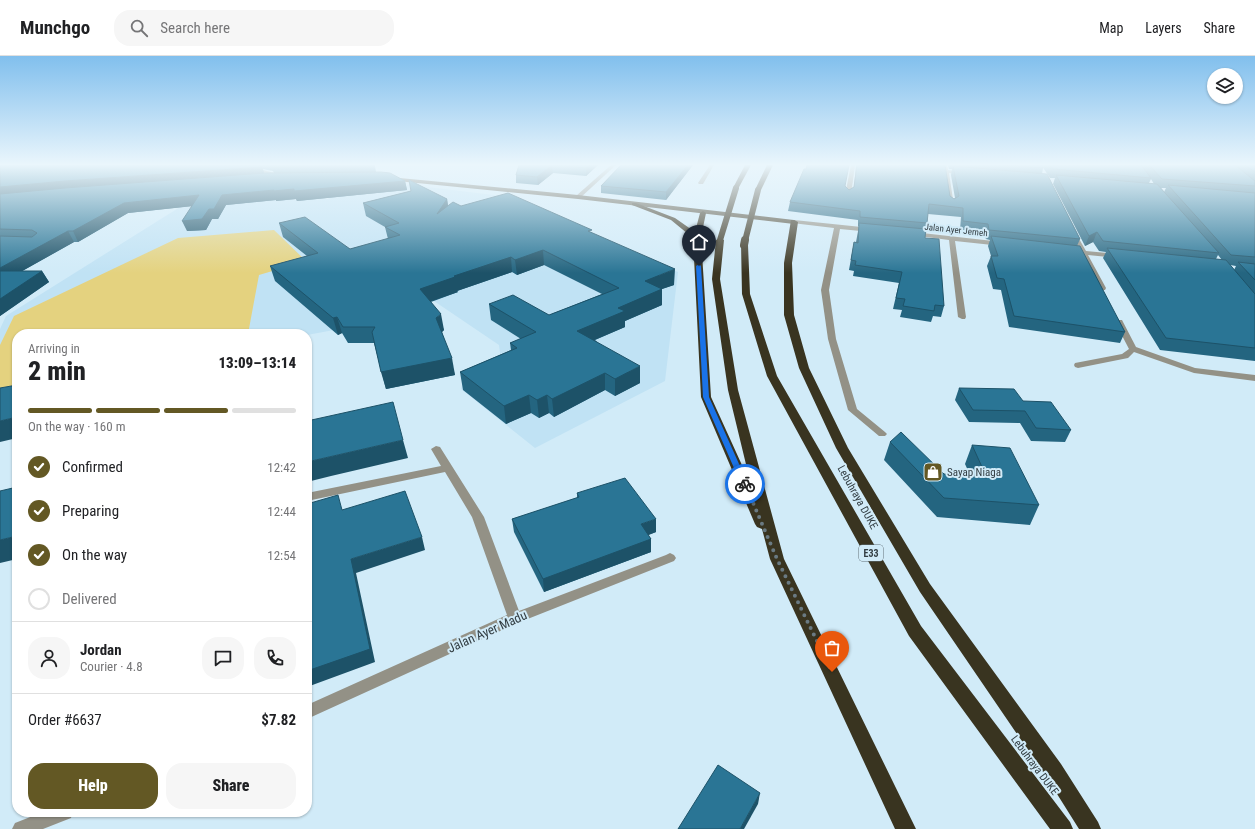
<!DOCTYPE html>
<meta charset="utf-8">
<style>
body{margin:0;font-family:"Roboto Condensed",sans-serif;background:#f6f6f6;color:#202124;height:100vh;display:flex;flex-direction:column;font-size:15px;white-space:nowrap}
*{box-sizing:border-box;margin:0}
p{font-size:13px;color:#757577}
.icon{flex:none;width:22px;height:22px;fill:none;stroke:currentColor;stroke-width:2;stroke-linecap:round;stroke-linejoin:round}
.map{position:relative;flex:1;overflow:hidden}
.sheet{position:absolute;left:12px;top:273px;width:300px;height:488px;display:flex;flex-direction:column;background:#fff;border-radius:16px;box-shadow:0 1px 3px #0004}
.sheet>*{flex:none}
.fabs{position:absolute;left:1207px;top:12px;display:grid;gap:8px}
.fabs a{display:grid;place-items:center;width:36px;height:36px;border-radius:50%;background:#fff;box-shadow:0 1px 3px #0004;font-size:20px}
.pin{position:absolute;display:grid;place-items:center;width:34px;height:34px;color:#fff;margin:-41px -17px;border-radius:50% 50% 50% 0;rotate:-45deg;box-shadow:0 0 4px #0007}
.pin .icon{rotate:45deg}
.courier{position:absolute;display:grid;place-items:center;width:40px;height:40px;margin:-20px;border:3px solid #1a73e8;border-radius:50%;background:#fff;color:#222;box-shadow:0 1px 5px #0007}
.head em{font-style:normal;font-weight:800}
.head div{display:flex;flex-direction:column-reverse}
.head{display:flex;align-items:center;justify-content:space-between;height:68px;padding:0 16px}
h1{font-size:26px;font-weight:800;line-height:30px}
.bar{display:grid;grid-template-columns:repeat(4,1fr);gap:6px 4px;align-content:center;height:48px;padding:0 16px}
.bar i{height:5px;border-radius:3px;background:#e0e0e0}
.bar .on{background:#635824}
.bar p{grid-column:span 4}
.line{display:flex;align-items:center;gap:10px;padding:0 16px;border-top:1px solid #e0e0e0}
.line div{flex:1}
.round{display:grid;place-items:center;flex:none;width:42px;height:42px;border-radius:16px;background:#f6f6f6}
ol{padding:0 16px;list-style:none}
li{display:flex;align-items:center;gap:12px;height:44px}
li p{margin-inline-start:auto}
li .icon{padding:4px;border-radius:50%;background:#635824;color:#fff;stroke-width:4}
li:last-child{color:#757577}
li i{width:22px;height:22px;border:2px solid #e0e0e0;border-radius:50%}
.button{display:flex;gap:8px;margin-top:auto;padding:8px 16px}
.button a{flex:1;height:46px;border-radius:16px;background:#635824;color:#fff;font-size:16px;font-weight:800;line-height:46px;text-align:center}
.button a+a{background:#f6f6f6;color:#202124}
header{display:flex;align-items:center;gap:24px;box-sizing:border-box;height:56px;padding:0 20px;background:#fff;border-bottom:1px solid #e0e0e0}
header strong{font-size:19px}
nav{display:flex;gap:22px;margin-inline-start:auto;font-size:14px}
.search{width:280px;height:36px;background:#f6f6f6;display:flex;align-items:center;gap:10px;box-sizing:border-box;padding:0 14px;border-radius:16px;color:#757577;font-size:15px}
.map>svg:first-child{display:block}
.built{fill:#c0e2f4}
.green{fill:#e4d27f}
.lines{fill:none;stroke-linecap:round;stroke-linejoin:round}
.minor{fill:#939186;fill-rule:evenodd}
.major{fill:#504c3a;fill-rule:evenodd}
.highway{fill:#393420;fill-rule:evenodd}
.highway-bridge-far1{stroke:#393420;stroke-width:6}
.highway-bridge{stroke:#393420;stroke-width:8}
.wall{fill:#246580;fill-rule:evenodd}
.shaded-wall{fill:#1d5268}
.building{fill:#2a7595;stroke:#1d5268}
.route{fill:#1a73e8}
.done{stroke:#6a7a82;stroke-width:4;stroke-dasharray:0 7.2}
.labels{text-anchor:middle;stroke-width:4;stroke-linejoin:round;paint-order:stroke}
.far-street-label{font-size:9px;fill:#323d42;stroke:#d1ebf8}
.shield{fill:#d1ebf8;stroke:#627179;stroke-width:1}
.shield-label{font-size:10px;font-weight:bold;fill:#323d42}
.poi-label{font-size:11px;fill:#323d42;stroke:#d1ebf8;text-anchor:start}
.street-label{font-size:11px;fill:#323d42;stroke:#d1ebf8}
.near-street-label{font-size:13px;fill:#323d42;stroke:#d1ebf8}
</style>
<header>
<strong>Munchgo</strong>
<div class="search"><svg class="icon" aria-label="search" viewBox="0 0 24 24"><circle cx="10" cy="10" r="6"/><path d="M15 15l6 6"/></svg>Search here</div>
<nav><a>Map</a><a>Layers</a><a>Share</a></nav>
</header>
<div class="map">
<svg width="1255" height="773" viewBox="0 0 1255 773">
<rect width="100%" height="100%" fill="#d1ebf8"/>
<!-- built -->
<path class="built" d="M352,127l59,2 91,11 176,76 -13,109 -130,67 -74,-59 3,-13 37,-16 -2,-15 -68,-46 -97,31 -27,5v-1h-290l-17,58v-63l6,-13 174,-109 90,-7 58,-1z"/>
<!-- green -->
<path class="green" d="M274,174l32,31 -47,14 -11,59h-231v51l-17,3v-43l14,-29 164,-78z"/>
<g class="lines">
<!-- minor -->
<g class="minor">
<path d="M232,109h9l34,8 -8,8 -3,-2 5,-5z"/>
<path d="M611,109h5l-36,33h-4v-2z"/>
<path d="M710,109h4l-11,19h-4l-1,-1z"/>
<path d="M851,109h4l-4,30 -3,2 -3,-2z"/>
<path d="M943,109h4l1,5 20,3 -3,2 -16,-2 5,33 -5,-1 -5,-33 -12,-2 2,-1h9z"/>
<path d="M794,164l77,8 3,2 -3,2 -31,-3 -11,61 7,49 21,70 28,23 2,2 -2,2h-6l-31,-26 -20,-71 -7,-49 13,-62 -42,-5v-2z"/>
<path d="M1070,174h4l12,21 32,3 3,2 -3,2 -30,-3 18,33 -1,2h-6l-18,-36 -11,-1 -3,-2 3,-2 9,1 -10,-19z"/>
<path d="M913,176l89,10 3,2 -3,2 -47,-5 11,76 -1,2h-3l-4,-2 -9,-77 -38,-5 -1,-1z"/>
<path d="M1116,264h6l14,27 59,21 60,7v6l-61,-8 -60,-21 -6,6 -50,10 -3,-1 -1,-2 1,-2 47,-9 7,-5 -14,-27z"/>
<path d="M436,390l4,1 44,70 35,94 147,-56 4,-2 4,2 2,3 -2,3 -154,61 -213,97v-14l200,-90 -35,-98 -27,-45 -138,29v-8l134,-27 -10,-17z"/>
<path d="M43,756h30l-2,6 -28,11h-31l3,-6z"/>
</g>
<!-- major -->
<path class="major" d="M389,121l189,18 216,25 3,2 -3,2 -216,-25 -191,-19v-2z"/>
<!-- highway -->
<g class="highway">
<path d="M745,109h6l-13,24h-4l-1,-1z"/>
<path d="M767,109h6l-12,25 -5,1 -1,-1z"/>
<path d="M632,147h4l39,15 20,14 5,-19 3,-2 3,2 -5,24 10,160 40,88 -23,-95 -16,-111 4,-39 4,-2 4,2 -4,39 18,111 46,169 132,270h-21l-125,-270 -8,-30 -5,-2 -2,-3 -54,-127 -8,-159 -22,-18 -39,-15z"/>
<path d="M791,164h3l4,2 -6,41 2,52 15,53 39,80 82,136 131,180 37,58 3,7h-22l-32,-51 -127,-186 -84,-144 -37,-80 -15,-53v-52z"/>
<path d="M741,187h3l4,2 2,49 27,82 144,250 149,196 3,7h-23l-141,-193 -142,-260 -25,-82z"/>
</g>
<!-- highway-bridge-far1 -->
<g class="highway-bridge-far1">
<path d="M720,184l16,-52"/>
<path d="M745,185l13,-51"/>
</g>
<!-- highway-bridge -->
<path class="highway-bridge" d="M744,189l1,-5"/>
</g>
<!-- wall -->
<g class="wall">
<path d="M0,109h372l3,1 1,6 29,9 2,9 -110,11 -1,-2 -20,2v-1l-50,5 -8,14h-6l-6,11 -19,1 5,-25 -64,7 -50,29h-4l-52,29h20l7,11 -49,34zM263,113l10,2 1,2h-10z"/>
<path d="M519,109h79l-12,11 -33,-3 -15,12 -22,-2v-8z"/>
<path d="M693,109l-27,35 -65,-7v-7z"/>
<path d="M856,109h86l8,31 4,3 1,-1 -4,-23 1,-6h-3l-1,-4h307v196l-95,-11 -57,-92 3,-6 -7,-1 -6,-9 -8,4 -32,-62 2,-6h-5l-8,-12 1,2 -1,6 38,65 -3,7 48,86 -5,11 -111,-16 -8,-37 -8,-1 -6,-23 4,-10 -3,-10 2,-6 -4,-1 -2,-5 -24,-4 1,-13 -33,-3 -1,9 -2,6v9l19,68 -3,11 -8,-1 -2,6 -31,-5 2,-7 -9,-1 6,-26 -46,-7 1,-5 -5,-1 5,-28h2l3,-16h-1v-6l-70,-9 2,-9 55,-16 4,4 5,-3zM1151,123l3,5 -5,-1zM1161,132h5l-2,4zM1218,199l4,5 -6,-1zM1230,209l6,1 -2,4z"/>
<path d="M411,135l36,8 1,7h13l131,27 82,52 -12,4v16l-37,16v6l-30,13 45,43 -25,13 -10,-6 -51,27 -5,-4 -10,5 -8,-5 -25,11 -43,-34 -3,-18 51,-22 -1,-7 11,-4 -30,-19 -2,-16 60,11 53,-21 -58,-29 -27,10 -5,-3 -55,19 1,1 -27,10 13,28 -2,2 13,43 -69,14 -12,-46h-26l-6,-10 -4,2 -63,-54 -5,-15 37,-10 -24,-19 -4,-14 71,26 38,-10 -3,-12 -19,-11 -3,-13z"/>
<path d="M959,332l64,13 48,29 -6,12 -34,-1 -11,-18 -51,-1 -14,-22z"/>
<path d="M890,386l54,32 27,3 -6,-13 7,-19 67,60 -9,20 -93,-8 -53,-57z"/>
<path d="M577,437l79,39 -8,3 3,4v13l-107,40 -30,-60 -2,-13 65,-21z"/>
</g>
<!-- shaded-wall -->
<g class="shaded-wall">
<path d="M552,109l1,8 -15,12 -1,-8z"/>
<path d="M589,109h9l-12,11v-8z"/>
<path d="M688,109h5l-27,35v-8z"/>
<path d="M262,111l3,9 -265,21v-10l65,-6z"/>
<path d="M405,125l2,9 -110,11 -1,-2 -20,2v-1l-50,5 -8,14h-6l-6,11 -19,1 -5,-10 27,-12 13,-14 52,-5z"/>
<path d="M199,139l4,10 -75,8 -50,29 -5,-11 51,-28z"/>
<path d="M447,143l2,13 -12,2z"/>
<path d="M68,175l6,11 -73,41 -1,-1v-14z"/>
<path d="M1097,176l-4,10 -8,4 4,-10z"/>
<path d="M543,194l1,15 -27,10 -2,-15z"/>
<path d="M511,201l1,15 -55,19 1,1 -35,12 -3,-15 34,-13z"/>
<path d="M675,213l-1,16 -12,4v16l-37,16v6l-47,20 -1,-16 41,-23 27,-27z"/>
<path d="M42,215l7,11 -49,34v-17z"/>
<path d="M441,258l3,16 -5,5 -3,-17z"/>
<path d="M337,261l5,16 -4,2 -5,-17z"/>
<path d="M452,302l3,17 -69,14 -5,-17z"/>
<path d="M640,310v17l-25,13v-17z"/>
<path d="M605,317v17l-51,27 -2,-18z"/>
<path d="M529,339l2,18 -25,11 -2,-18z"/>
<path d="M547,339l2,18 -10,5 -2,-18z"/>
<path d="M17,361v21l-17,4v-21z"/>
<path d="M403,384l5,18 -77,18 -24,6v-20z"/>
<path d="M656,463v13l-15,6v-14z"/>
<path d="M17,480v23l-17,4v-23z"/>
<path d="M422,481l3,13 -69,23 19,89 -68,25v-16l44,-112z"/>
<path d="M651,483v13l-107,40 -1,-13z"/>
<path d="M760,737l-2,11 -14,25h-4z"/>
</g>
<!-- building -->
<g class="building">
<path d="M0,109h257l5,2 -197,14 -65,6z"/>
<path d="M274,109h98l3,1 -103,1z"/>
<path d="M519,109h33l-15,12 -21,-2z"/>
<path d="M554,109h35l-3,3z"/>
<path d="M621,109h67l-22,27 -65,-6z"/>
<path d="M807,109h42l-4,21 4,4 5,-3 3,-22h88l5,31 4,3 5,-3 -6,-30 94,8 33,65 -91,-9 -1,-6 -25,-3v-13l-34,-4 -2,19 -67,-6v-6l-70,-9 14,-33h2z"/>
<path d="M1005,109h37l1,3z"/>
<path d="M1050,109h91l10,13 -98,-9z"/>
<path d="M1149,109h86l20,16v5l-93,-7z"/>
<path d="M1245,109h10v7z"/>
<path d="M381,116l9,1 15,8 -111,10v-2l-21,2 1,-1 -52,5 -8,14h-5l-7,10 -20,2 17,-26 -75,8 -51,28h-5l-68,37v-32l32,1 5,-4 -5,-3 -32,-1v-35l65,-6 199,-15z"/>
<path d="M1056,119l101,9 62,69 -116,-12 -6,-9 -8,4z"/>
<path d="M409,124l38,19 -10,15 16,-12 8,4 47,-13 84,37 -4,1 87,38 -30,12 17,8 -44,19 7,3 -48,20 63,35 -25,13 -10,-6 -53,26 -5,-4 -10,5 -8,-5 -25,11 -44,-34 57,-24 -7,-5 26,-11 -47,-28 24,-9 36,20 70,-27 -76,-38 -28,10 -4,-3 -57,19 1,1 -35,12 21,25 -5,4 16,40 -71,14 -9,-40 3,-5h-32l-6,-10 -4,1 -63,-52 48,-13 -39,-30 26,-6 45,32 50,-14 -15,-8 14,-4 -36,-20 48,-12z"/>
<path d="M1168,129l87,8v64l-24,-2z"/>
<path d="M859,167l67,6 -1,9 14,1 5,67 -9,-1 -1,6 -31,-5 2,-7 -9,-1 6,-26 -47,-7 1,-4 -5,-1 3,-18 4,1z"/>
<path d="M991,180l89,10 45,86 -111,-16 -10,-37 -7,-1 -6,-22h7z"/>
<path d="M1107,192l119,12 29,34v54l-89,-10z"/>
<path d="M1238,206l17,2v16z"/>
<path d="M0,215h42l-42,28z"/>
<path d="M17,329v32l-17,4v-33z"/>
<path d="M959,332l55,1 9,12 28,1 20,28 -35,-2 -11,-17 -52,-1z"/>
<path d="M393,346l10,38 -96,22v-41z"/>
<path d="M901,376l43,42 43,4 -15,-33 38,3 29,57 -95,-7 -54,-56z"/>
<path d="M625,422l31,41 -15,5 10,15 -108,40 -31,-60 67,-22 -2,-4z"/>
<path d="M17,431v49l-17,4v-49z"/>
<path d="M405,435l17,46 -71,22 19,90 -63,22v-167l31,-9 4,15z"/>
<path d="M718,709l42,28 -20,36h-62z"/>
</g>
<!-- sky -->
<linearGradient id="sky" x2="0" y2="1"><stop stop-color="#81bfed"/><stop offset="0.5" stop-color="#eaf6fc"/><stop offset="1" stop-color="#eaf6fc" stop-opacity="0"/></linearGradient>
<rect width="1255" height="217" fill="url(#sky)"/>
<!-- route -->
<path class="route" d="M699,208l2,2 8,131 39,87 -3,3 -4,-3 -38,-87 -7,-131z"/>
<g class="lines">
<!-- done -->
<path class="done" d="M745,428l32,75 55,113"/>
</g>
<!-- icons -->
<defs>
<symbol id="shop-square" viewBox="-11 -11 22 22"><rect x="-9" y="-9" width="18" height="18" rx="4" fill="#635824" stroke="#d1ebf8"/><path d="M-5-2.5h2.3a2.7 3.5 0 0 1 5.4 0H5L5.5 6h-11ZM-1.5-2.5h3a1.5 2.3 0 0 0-3 0Z" fill="#fff"/></symbol>
</defs>
<g fill-rule="evenodd">
<use href="#shop-square" x="922" y="405" width="22" height="22"/>
</g>
<g class="labels">
<!-- far-street labels -->
<g class="far-street-label">
<text transform="translate(956 174) rotate(6)" y="3">Jalan Ayer Jerneh</text>
</g>
<!-- shield labels -->
<rect class="shield" x="859" y="489" width="24" height="16" rx="3"/>
<g class="shield-label">
<text x="871" y="501">E33</text>
</g>
<!-- poi labels -->
<g class="poi-label">
<text x="947" y="420">Sayap Niaga</text>
</g>
<!-- street labels -->
<g class="street-label">
<text transform="translate(858 441) rotate(61)" y="4">Lebuhraya DUKE</text>
<text transform="translate(1035 709) rotate(53)" y="4">Lebuhraya DUKE</text>
</g>
<!-- near-street labels -->
<g class="near-street-label">
<text transform="translate(487 575) rotate(-24)" y="5">Jalan Ayer Madu</text>
</g>
</g>
</svg>
<div class="fabs">
<a><svg class="icon" aria-label="layers" viewBox="0 0 24 24"><path d="M12 4l9 5-9 5-9-5zM3 14l9 5 9-5"/></svg></a>
</div>
<div class="pin" style="left:832px;top:616px;background:#ea580c"><svg class="icon" aria-label="bag" viewBox="0 0 24 24"><path d="M5 8h14l-1 12H6zM9 8a3 3 0 0 1 6 0"/></svg></div>
<div class="pin" style="left:699px;top:210px;background:#1f2937"><svg class="icon" aria-label="home" viewBox="0 0 24 24"><path d="M3 11l9-7 9 7M6 9v11h12V9"/></svg></div>
<div class="courier" style="left:745px;top:428px"><svg class="icon" aria-label="bike" viewBox="0 0 24 24"><circle cx="6" cy="16" r="4"/><circle cx="18" cy="16" r="4"/><path d="M6 16l4-8h5l3 8M10 8l3 8H6M13 5h3"/></svg></div>
<section class="sheet">
<div class="head"><div><h1>2 min</h1><p>Arriving in</p></div><em>13:09–13:14</em></div>
<div class="bar"><i class="on"></i><i class="on"></i><i class="on"></i><i></i><p>On the way · 160 m</p></div>
<ol>
<li><svg class="icon" aria-label="check" viewBox="0 0 24 24"><path d="M5 12l5 5 9-10"/></svg>Confirmed<p>12:42</p></li>
<li><svg class="icon" aria-label="check" viewBox="0 0 24 24"><path d="M5 12l5 5 9-10"/></svg>Preparing<p>12:44</p></li>
<li><svg class="icon" aria-label="check" viewBox="0 0 24 24"><path d="M5 12l5 5 9-10"/></svg>On the way<p>12:54</p></li>
<li><i></i>Delivered</li>
</ol>
<div class="line" style="height:72px"><a class="round"><svg class="icon" aria-label="person" viewBox="0 0 24 24"><circle cx="12" cy="8" r="4"/><path d="M4 21q1-7 8-7t8 7"/></svg></a><div><b>Jordan</b><p>Courier · 4.8</p></div><a class="round"><svg class="icon" aria-label="chat" viewBox="0 0 24 24"><path d="M4 5h16v11H9l-5 4z"/></svg></a><a class="round"><svg class="icon" aria-label="phone" viewBox="0 0 24 24"><path d="M5 4h4l2 5-3 2q2 4 5 5l2-3 5 2v4C11 20 4 13 5 4z"/></svg></a></div>
<div class="line" style="height:52px"><div>Order #6637</div><b>$7.82</b></div>
<div class="button"><a>Help</a><a>Share</a></div>
</section>
</div>
